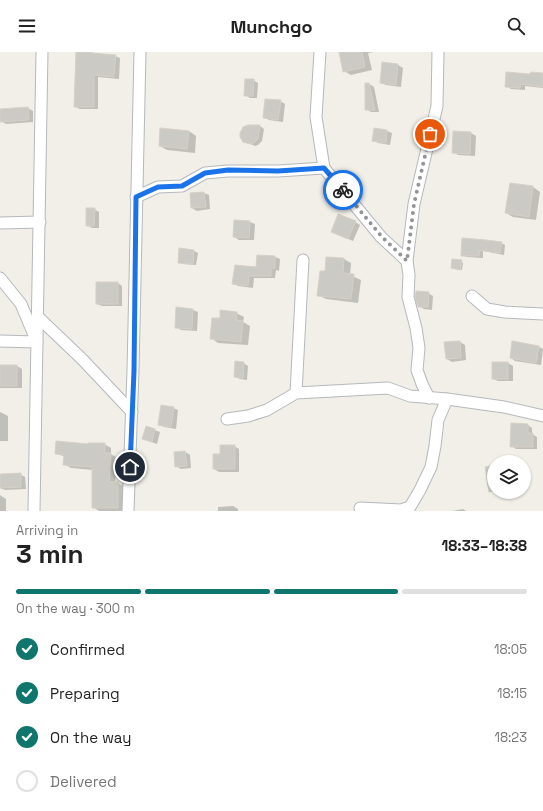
<!DOCTYPE html>
<meta charset="utf-8">
<style>
body{margin:0;font-family:"Space Grotesk",sans-serif;background:#f2f2f2;color:#222;height:100vh;display:flex;flex-direction:column;font-size:15px;white-space:nowrap}
*{box-sizing:border-box;margin:0}
p{font-size:13px;color:#767676}
.icon{flex:none;width:22px;height:22px;fill:none;stroke:currentColor;stroke-width:2;stroke-linecap:round;stroke-linejoin:round}
.map{position:relative;height:459px;overflow:hidden}
.side{display:flex;flex-direction:column;background:#fff;flex:1}
.side>*{flex:none}
.controls{position:absolute;left:487px;top:403px;display:grid;gap:8px}
.controls a{display:grid;place-items:center;width:44px;height:44px;border-radius:50%;background:#fff;box-shadow:0 1px 3px #0004;font-size:20px}
.pin{position:absolute;display:grid;place-items:center;width:34px;height:34px;color:#fff;margin:-17px;border:2px solid #fff;border-radius:50%;box-shadow:0 1px 4px #0007}
.courier{position:absolute;display:grid;place-items:center;width:40px;height:40px;margin:-20px;border:3px solid #1a73e8;border-radius:50%;background:#fff;color:#222;box-shadow:0 1px 5px #0007}
.overview em{font-style:normal;font-weight:600}
.overview div{display:flex;flex-direction:column-reverse}
.overview{display:flex;align-items:center;justify-content:space-between;height:68px;padding:0 16px}
h1{font-size:26px;font-weight:600;line-height:30px}
.bar{display:grid;grid-template-columns:repeat(4,1fr);gap:6px 4px;align-content:center;height:48px;padding:0 16px}
.bar i{height:5px;border-radius:3px;background:#e0e0e0}
.bar .on{background:#0f766e}
.bar p{grid-column:span 4}
ol{padding:0 16px;list-style:none}
li{display:flex;align-items:center;gap:12px;height:44px}
li p{margin-inline-start:auto}
li .icon{padding:4px;border-radius:50%;background:#0f766e;color:#fff;stroke-width:4}
li:last-child{color:#767676}
li i{width:22px;height:22px;border:2px solid #e0e0e0;border-radius:50%}
header{display:flex;justify-content:space-between;align-items:center;height:52px;padding:0 16px;background:#fff;font-size:18px;font-weight:600}
.map>svg:first-child{display:block}
.shadow{fill:#0003}
.building{fill:#cccac5;stroke:#d6d1c6}
.lines{fill:none;stroke-linecap:round;stroke-linejoin:round}
.street-casing{stroke:#b5b8bc;stroke-width:13}
.street{stroke:#fff;stroke-width:11}
.done{stroke:#929495;stroke-width:4;stroke-dasharray:0 7.2}
.route{stroke:#1a73e8;stroke-width:5}
</style>
<header><svg class="icon" aria-label="menu" viewBox="0 0 24 24"><path d="M4 6h16M4 12h16M4 18h16"/></svg>Munchgo<svg class="icon" aria-label="search" viewBox="0 0 24 24"><circle cx="10" cy="10" r="6"/><path d="M15 15l6 6"/></svg></header>
<div class="map">
<svg width="543" height="459" viewBox="0 0 543 459">
<rect width="100%" height="100%" fill="#f1efe8"/>
<!-- shadow -->
<g class="shadow">
<path d="M340,0h34l-6,1 4,17 -21,5 -7,-4z"/>
<path d="M94,2l21,2 5,2 -1,21 -21,-2v32h-18l-5,-2z"/>
<path d="M398,13l5,3 -2,19 -15,-2 -5,-2z"/>
<path d="M543,22v14l-18,-2v4l-14,-1 -4,-3 24,-11z"/>
<path d="M253,28l5,3 -1,15h-7l-5,-3z"/>
<path d="M369,32l5,3 5,25h-8l-5,-3z"/>
<path d="M280,49l5,3 -2,18 -14,-2 -5,-3z"/>
<path d="M28,56l5,3v11l-27,2 -5,-3z"/>
<path d="M260,74l4,3 -2,12 -4,4 -3,1 -11,-5z"/>
<path d="M375,77l12,2 5,2 -2,12 -12,-2 -5,-3z"/>
<path d="M189,79l7,5 -1,17 -28,-3 -7,-4z"/>
<path d="M471,81l5,3 -1,20 -17,-1 -5,-3z"/>
<path d="M510,132l23,3 7,5 -4,28 -23,-3 -7,-4z"/>
<path d="M204,141l5,2 1,14 -13,2 -5,-3 -1,-14z"/>
<path d="M94,157l5,3v16h-7l-5,-3z"/>
<path d="M250,170l5,2 -1,16h-15l-5,-3z"/>
<path d="M355,170l5,3 -7,16 -16,-7z"/>
<path d="M501,191l4,2 -1,10 -21,-4v7l-17,-1 -4,-2z"/>
<path d="M180,197l14,2 4,2 -2,12 -14,-1 -3,-2z"/>
<path d="M275,205l5,2 -1,12 -3,-1 -1,8h-21l-1,10 -15,-2 -5,-2z"/>
<path d="M344,207l7,4 -1,12 11,5 -3,23 -32,-4 -8,-4 8,-23z"/>
<path d="M461,209l2,2 -1,7 -10,-2z"/>
<path d="M118,231l4,3v20h-20l-5,-2z"/>
<path d="M428,241l5,3 -1,14 -8,-1 -5,-3z"/>
<path d="M177,256l16,2 5,2 -1,19 -16,-1 -5,-3z"/>
<path d="M236,261l8,4 -1,5 7,4 -2,19 -30,-2 -7,-5 9,-18z"/>
<path d="M460,290l5,3 1,15 -14,2 -5,-3z"/>
<path d="M539,295l4,2 -2,16 -26,-4 -4,-3z"/>
<path d="M243,311l5,3 -1,14 -7,-1 -5,-2z"/>
<path d="M493,311h15l5,3v15h-15l-5,-2z"/>
<path d="M0,314h17l5,3v19h-22z"/>
<path d="M173,356l5,2 -2,19 -12,-2 -5,-2z"/>
<path d="M0,360l8,4v25h-8z"/>
<path d="M528,373l4,3v6l5,3v12h-21l-5,-3z"/>
<path d="M146,375l14,5 -3,12 -14,-5z"/>
<path d="M104,392l7,4v6l6,4 -2,25h3l6,4v24h-25l-6,-4v-37l-22,-2 -7,-4 1,-7 -9,-4 33,-8z"/>
<path d="M234,394l5,3v23h-20l-5,-3 7,-15z"/>
<path d="M185,400l5,3 1,13 -10,1 -5,-3z"/>
<path d="M20,422l5,3 1,12 -21,1 -5,-2v-13z"/>
<path d="M0,443l6,4v12h-6z"/>
<path d="M233,454l5,3v2h-20v-4z"/>
<path d="M463,457l3,2h-14z"/>
</g>
<!-- building -->
<g class="building">
<path d="M76,0h16v1l24,2 -2,22 -20,-2v32h-20z"/>
<path d="M339,0h23l3,15 -22,5z"/>
<path d="M382,10l16,2 -2,21 -16,-2z"/>
<path d="M506,20l24,2 1,-2 12,1v14l-22,-3 -1,4 -15,-1z"/>
<path d="M245,27h9l-1,17h-9z"/>
<path d="M365,31h4l6,27h-10z"/>
<path d="M265,47l16,1 -3,20 -15,-2z"/>
<path d="M28,55l1,13 -29,2v-13z"/>
<path d="M248,73h12l-2,14 -4,4 -4,1 -7,-2 -3,-5v-4l3,-6z"/>
<path d="M160,76l29,3 -2,18 -28,-3z"/>
<path d="M374,76l13,2 -1,13 -14,-2z"/>
<path d="M453,79l18,1 -1,22 -18,-1z"/>
<path d="M510,131l23,3 -4,31 -24,-4z"/>
<path d="M204,140l2,15 -15,1 -1,-15z"/>
<path d="M86,156h9l-1,18h-8z"/>
<path d="M338,162l18,7 -8,18 -17,-7z"/>
<path d="M234,168l16,1 -1,17 -16,-1z"/>
<path d="M462,186l24,2 16,2 -2,11 -20,-3 -1,6h-18z"/>
<path d="M179,196l15,2 -1,14 -15,-1z"/>
<path d="M257,203l18,1v12h-4v8h-22l-1,10 -16,-2 3,-19 21,2z"/>
<path d="M326,205l18,1 -1,15 11,1 -3,25 -34,-3 3,-25h5z"/>
<path d="M452,207l10,1 -2,10 -9,-2z"/>
<rect x="96" y="230" width="22" height="22"/>
<path d="M416,239l13,1 -1,15h-10l-3,-9z"/>
<path d="M176,255l17,2 -1,20 -17,-1z"/>
<path d="M220,258l17,2 -1,8 7,1 -2,21 -31,-3 2,-21h8z"/>
<path d="M460,289l1,17 -15,1 -2,-17z"/>
<path d="M512,289l27,5 -3,17 -26,-5z"/>
<path d="M235,309l9,1 -1,16 -9,-1z"/>
<rect x="492" y="310" width="16" height="17"/>
<rect x="0" y="313" width="17" height="21"/>
<path d="M161,353l13,2 -3,20 -13,-2z"/>
<path d="M511,371l17,1v9h5v14h-23z"/>
<path d="M146,374l9,3 -3,13 -10,-3z"/>
<path d="M56,389l32,3v-1h17v10h6l-2,29h9v26h-26v-41l-29,-2 1,-10 -9,-1z"/>
<path d="M220,393h15v24h-22v-15h7z"/>
<path d="M185,399l2,15 -12,1 -1,-15z"/>
<path d="M494,413v26l-5,1 -4,-25z"/>
<path d="M21,421v14l-21,1v-14z"/>
</g>
<g class="lines">
<defs>
<g id="street">
<path d="M324,116l57,69 26,24"/>
<path d="M136,145l22,-10 24,-1 23,-13 23,-2h50l46,-3 -8,-51 4,-65"/>
<path d="M0,171l40,-1"/>
<path d="M0,226l21,26 16,38 -37,-1"/>
<path d="M472,244l15,13 18,3 38,2"/>
<path d="M38,265l44,42 50,53"/>
<path d="M296,341l7,-133"/>
<path d="M429,346l-7,-14 -5,-14 2,-22 -3,-20 -8,-31 1,-22 -2,-14 7,-57 23,-98 1,-54"/>
<path d="M227,367l21,-3 19,-6 29,-17 92,-5 22,8 37,3 57,8 39,9"/>
<path d="M360,456l41,2 9,-3 10,-17 11,-23 4,-21 3,-26 9,-21"/>
<path d="M34,459l8,-459"/>
<path d="M128,459l5,-140 7,-319"/>
</g>
</defs>
<!-- street casing -->
<use href="#street" class="street-casing"/>
<!-- street -->
<use href="#street" class="street"/>
</g>
<g class="lines">
<!-- done -->
<path class="done" d="M343,138l39,47 25,24 7,-57 16,-70"/>
<!-- route -->
<path class="route" d="M130,415l4,-96 2,-174 22,-10 24,-1 23,-13 23,-3 50,1 46,-3 19,22"/>
</g>
</svg>
<div class="controls">
<a><svg class="icon" aria-label="layers" viewBox="0 0 24 24"><path d="M12 4l9 5-9 5-9-5zM3 14l9 5 9-5"/></svg></a>
</div>
<div class="pin" style="left:430px;top:82px;background:#ea580c"><svg class="icon" aria-label="bag" viewBox="0 0 24 24"><path d="M5 8h14l-1 12H6zM9 8a3 3 0 0 1 6 0"/></svg></div>
<div class="pin" style="left:130px;top:415px;background:#1f2937"><svg class="icon" aria-label="home" viewBox="0 0 24 24"><path d="M3 11l9-7 9 7M6 9v11h12V9"/></svg></div>
<div class="courier" style="left:343px;top:138px"><svg class="icon" aria-label="bike" viewBox="0 0 24 24"><circle cx="6" cy="16" r="4"/><circle cx="18" cy="16" r="4"/><path d="M6 16l4-8h5l3 8M10 8l3 8H6M13 5h3"/></svg></div>
</div>
<section class="side">
<div class="overview"><div><h1>3 min</h1><p>Arriving in</p></div><em>18:33–18:38</em></div>
<div class="bar"><i class="on"></i><i class="on"></i><i class="on"></i><i></i><p>On the way · 300 m</p></div>
<ol>
<li><svg class="icon" aria-label="check" viewBox="0 0 24 24"><path d="M5 12l5 5 9-10"/></svg>Confirmed<p>18:05</p></li>
<li><svg class="icon" aria-label="check" viewBox="0 0 24 24"><path d="M5 12l5 5 9-10"/></svg>Preparing<p>18:15</p></li>
<li><svg class="icon" aria-label="check" viewBox="0 0 24 24"><path d="M5 12l5 5 9-10"/></svg>On the way<p>18:23</p></li>
<li><i></i>Delivered</li>
</ol>
</section>
